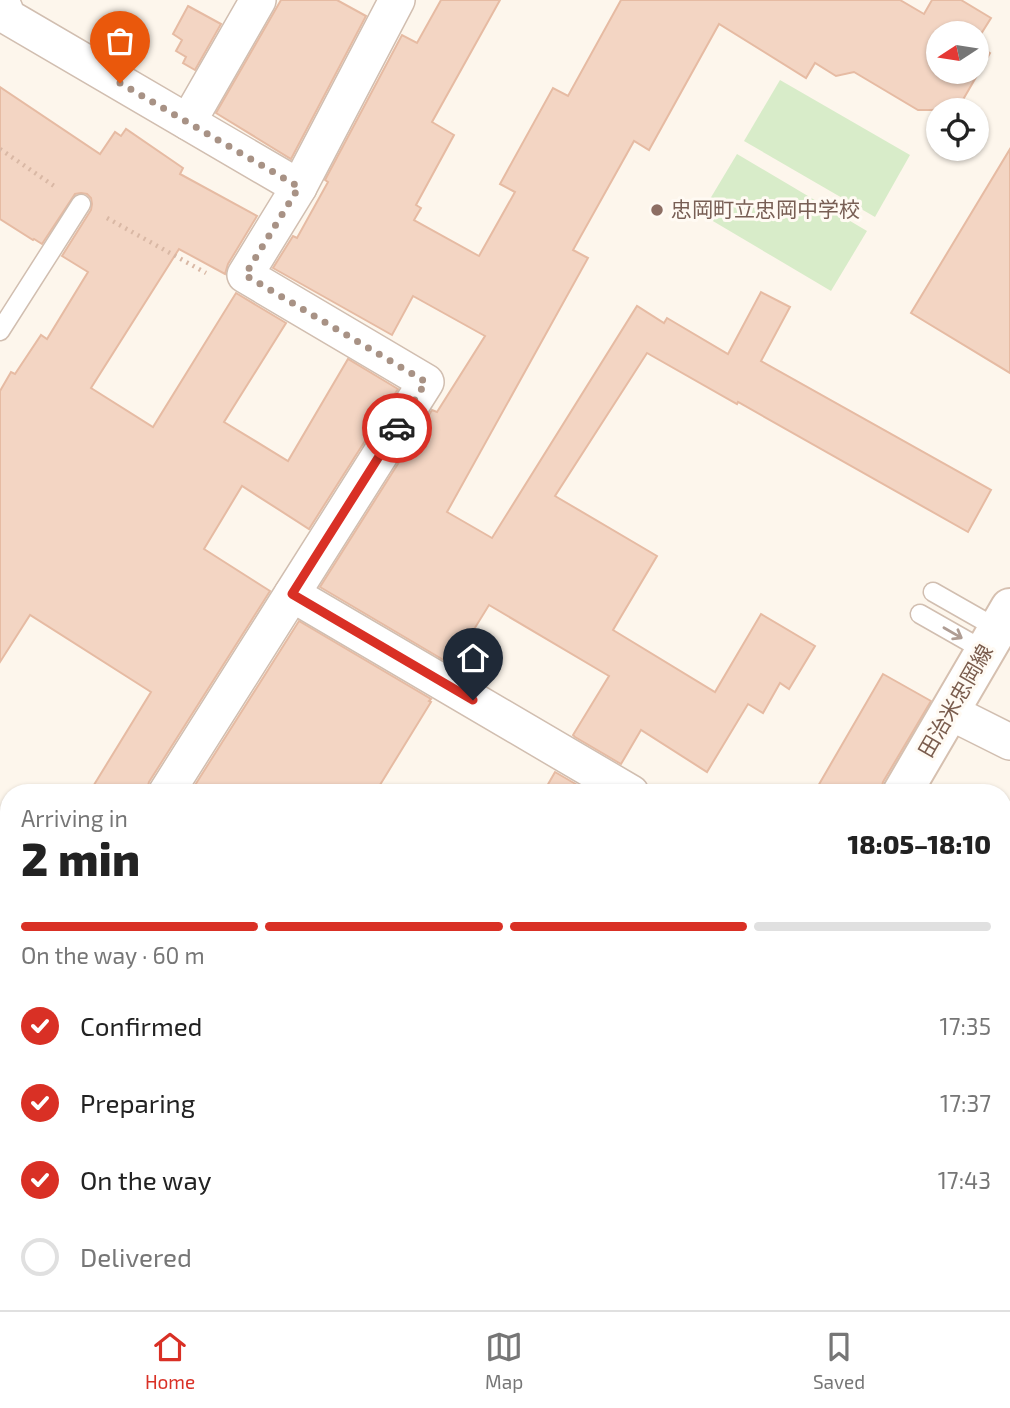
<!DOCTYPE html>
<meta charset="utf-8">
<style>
body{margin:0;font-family:"Exo 2","Noto Sans JP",sans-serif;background:#f6f6f6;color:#222;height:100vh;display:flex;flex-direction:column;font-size:26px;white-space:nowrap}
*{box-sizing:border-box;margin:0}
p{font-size:23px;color:#767676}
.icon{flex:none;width:38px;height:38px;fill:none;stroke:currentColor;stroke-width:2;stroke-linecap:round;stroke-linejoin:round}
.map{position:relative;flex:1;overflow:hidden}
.details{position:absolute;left:0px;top:784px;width:1012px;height:527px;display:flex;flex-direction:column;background:#fff;border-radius:28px 28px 0 0;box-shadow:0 2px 5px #0004}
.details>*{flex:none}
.needle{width:46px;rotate:258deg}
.controls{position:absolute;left:926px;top:21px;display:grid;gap:14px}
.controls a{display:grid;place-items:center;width:63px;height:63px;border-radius:50%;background:#fff;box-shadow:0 2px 5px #0004;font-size:35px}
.pin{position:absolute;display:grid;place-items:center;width:60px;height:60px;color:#fff;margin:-72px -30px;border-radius:50% 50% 50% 0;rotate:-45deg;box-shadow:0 0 7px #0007}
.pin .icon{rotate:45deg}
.courier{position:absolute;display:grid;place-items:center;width:70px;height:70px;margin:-35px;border:5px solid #d93025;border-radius:50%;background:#fff;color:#222;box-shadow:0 2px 9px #0007}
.overview em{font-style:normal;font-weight:800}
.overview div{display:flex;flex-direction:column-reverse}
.overview{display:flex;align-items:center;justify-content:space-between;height:119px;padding:0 21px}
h1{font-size:46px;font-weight:800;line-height:52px}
.bar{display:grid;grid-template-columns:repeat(4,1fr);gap:10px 7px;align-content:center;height:84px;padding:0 21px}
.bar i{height:9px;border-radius:5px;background:#e0e0e0}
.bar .selected{background:#d93025}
.bar p{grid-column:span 4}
ol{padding:0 21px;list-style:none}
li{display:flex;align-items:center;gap:21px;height:77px}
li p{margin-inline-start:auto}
li .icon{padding:7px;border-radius:50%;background:#d93025;color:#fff;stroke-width:4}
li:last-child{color:#767676}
li i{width:38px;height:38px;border:4px solid #e0e0e0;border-radius:50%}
.dock{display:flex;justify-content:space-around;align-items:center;height:98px;border-top:2px solid #e0e0e0;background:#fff;font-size:19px;color:#767676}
.dock a{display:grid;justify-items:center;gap:4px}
.dock .selected{color:#d93025}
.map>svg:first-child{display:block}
.green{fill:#d8ecc9}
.building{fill:#f3d5c3;stroke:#e6bba3;stroke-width:2}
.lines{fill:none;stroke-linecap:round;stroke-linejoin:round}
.service-casing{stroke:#d1beb0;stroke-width:21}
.minor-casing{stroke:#d1beb0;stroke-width:38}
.tertiary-casing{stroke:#d1beb0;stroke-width:42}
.secondary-casing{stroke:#d6c0b0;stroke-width:42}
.path{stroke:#d9b8a5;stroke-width:4.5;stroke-dasharray:2 5;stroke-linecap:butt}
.service{stroke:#fff;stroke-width:18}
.minor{stroke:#fff;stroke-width:35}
.tertiary{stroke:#fff;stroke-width:38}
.secondary{stroke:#fff;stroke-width:38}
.rail-casing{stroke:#b9a8c9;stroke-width:8}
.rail{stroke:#fffaf3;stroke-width:5;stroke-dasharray:16;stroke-linecap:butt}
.oneway{stroke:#af9d94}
.done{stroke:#a89285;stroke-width:7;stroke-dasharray:0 12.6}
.route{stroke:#d93025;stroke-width:9}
.education-dot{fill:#8d6e63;stroke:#fffaf3;stroke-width:2.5}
.labels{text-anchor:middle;stroke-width:6;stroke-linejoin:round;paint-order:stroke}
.education-label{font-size:21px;fill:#785e54;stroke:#fffaf3;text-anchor:start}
.street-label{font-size:21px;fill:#7a5c4d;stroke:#fffaf3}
</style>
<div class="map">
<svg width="1010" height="1310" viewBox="0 0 1010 1310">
<rect width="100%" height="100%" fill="#fdf6ec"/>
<!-- green -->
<g class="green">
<path d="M780,80l130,75 -35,62 -131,-76z"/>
<path d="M737,154l130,77 -36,60 -130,-77z"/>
</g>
<!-- building -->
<g class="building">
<path d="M281,0h56l29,16 -75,143 -75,-46z"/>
<path d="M441,0h59l-68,122 22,13 -38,70 5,3 -7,12 65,36 36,-64 -15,-8 53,-96 15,8 53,-96h279l24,14 8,-14h29l30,18 -15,24v-9h-38v39h38v-27l14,8 -33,57h-39l-64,-38 -18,4 -21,-13 -9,15 -87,-54 -70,126 -15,-9 -61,109 15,8 -141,254 45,26 145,-232 27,17 3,-5 61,36 33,-62 29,15 -29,54 230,129 -23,42 -230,-130 -1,2 -90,-51 -92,143 102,60 -44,74 102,62 46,-78 54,32 -26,43 -9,-6 -17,30 -15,-9 -41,68 -66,-42 -20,34 -46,-27 -2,-2 36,-59 -120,-71 -37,60 -132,-78 112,-177 5,2 48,-76 -72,-40 -21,39 -119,-67 20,-32 4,2 31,-56 -3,-2 77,-145 15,8z"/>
<path d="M188,6l33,18 -26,46 -12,-7 3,-6 -10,-6 6,-11 -9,-6z"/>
<path d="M0,87l100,67 15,-22 6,4 5,-7 57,39 -3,6 77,42 -29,48 -3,10 -46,-25 -88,139 62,39 83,-134 50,30 -62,99 64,39 60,-102 50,30 -89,140 -67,-43 -38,63 66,42 -121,191 -3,11h-57l62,-101 -121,-77 -30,47v-271l11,-19 4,2 26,-39 6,4 41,-67 -26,-16 29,-46 1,-6 -1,-6 -4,-4 -6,-1 -6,1 -33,50 -8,-5 -1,1 -33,-21z"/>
<path d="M1010,149v224l-99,-60z"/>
<path d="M299,621l132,78 -2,2 2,1 -56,91h-185z"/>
<path d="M883,674l48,27 -48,81 -3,11h-66z"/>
<path d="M555,772l36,21h-48z"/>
</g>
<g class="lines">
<defs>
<g id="service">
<path d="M0,331l81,-127"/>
<path d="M933,592l65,37"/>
<path d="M920,614l65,37"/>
</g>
<g id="minor">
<path d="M1,0l7,17 291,170 98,-187"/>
<path d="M188,122l70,-122"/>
<path d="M292,594l339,199"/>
<path d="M950,712l60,30"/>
<path d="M166,793l260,-411 -181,-107 54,-88"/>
<path d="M0,1127h9"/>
<path d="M1003,1192l7,1"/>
<path d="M1003,1245l7,-16"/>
<path d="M224,1310l5,-8"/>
<path d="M973,1310l4,-8"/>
</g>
<path id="tertiary" d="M0,910l9,-1"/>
<g id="secondary">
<path d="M902,793l108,-185"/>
<path d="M644,1310l3,-8"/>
</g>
</defs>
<!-- service casing -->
<use href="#service" class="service-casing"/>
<!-- minor casing -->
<use href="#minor" class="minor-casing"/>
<!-- tertiary casing -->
<use href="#tertiary" class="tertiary-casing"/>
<!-- secondary casing -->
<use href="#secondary" class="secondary-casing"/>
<!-- path -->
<g class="path">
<path d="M0,149l57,39"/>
<path d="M107,218l99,55"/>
</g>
<!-- service -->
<use href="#service" class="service"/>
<!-- minor -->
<use href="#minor" class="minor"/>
<!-- tertiary -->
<use href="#tertiary" class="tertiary"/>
<!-- secondary -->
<use href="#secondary" class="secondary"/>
<defs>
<g id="rail">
<path d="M0,1043l9,1"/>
<path d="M0,1068l9,1"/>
<path d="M1003,1127l7,1"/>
<path d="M1003,1148h7"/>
</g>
</defs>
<!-- rail casing -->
<use href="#rail" class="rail-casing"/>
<!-- rail -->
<use href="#rail" class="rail"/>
</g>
<!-- one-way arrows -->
<defs><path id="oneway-shaft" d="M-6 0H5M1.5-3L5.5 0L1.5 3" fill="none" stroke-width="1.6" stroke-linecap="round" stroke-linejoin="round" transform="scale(1.75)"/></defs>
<use class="oneway" href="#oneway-shaft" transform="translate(953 633) rotate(30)"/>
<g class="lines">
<!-- done -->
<path class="done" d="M120,83l179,104 -54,88 181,107 -29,46"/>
<!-- route -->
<path class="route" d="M397,428l-105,166 181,106"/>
</g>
<!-- markers -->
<circle class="education-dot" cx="657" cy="210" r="7"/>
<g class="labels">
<!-- education labels -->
<g class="education-label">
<text x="671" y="217">忠岡町立忠岡中学校</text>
</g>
<!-- street labels -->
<g class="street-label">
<text transform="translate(956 701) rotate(-60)" y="7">田治米忠岡線</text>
</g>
</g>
</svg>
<div class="controls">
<a><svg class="needle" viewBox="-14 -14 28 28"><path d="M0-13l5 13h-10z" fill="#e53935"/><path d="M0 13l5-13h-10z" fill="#767676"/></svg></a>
<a><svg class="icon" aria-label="locate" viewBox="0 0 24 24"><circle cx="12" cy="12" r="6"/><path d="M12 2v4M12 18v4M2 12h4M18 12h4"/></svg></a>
</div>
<div class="pin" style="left:120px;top:83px;background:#ea580c"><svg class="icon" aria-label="bag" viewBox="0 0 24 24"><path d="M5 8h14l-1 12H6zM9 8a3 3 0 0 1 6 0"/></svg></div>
<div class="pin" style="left:473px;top:700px;background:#1f2937"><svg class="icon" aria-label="home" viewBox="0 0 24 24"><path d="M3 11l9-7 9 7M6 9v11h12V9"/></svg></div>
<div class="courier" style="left:397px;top:428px"><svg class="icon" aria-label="car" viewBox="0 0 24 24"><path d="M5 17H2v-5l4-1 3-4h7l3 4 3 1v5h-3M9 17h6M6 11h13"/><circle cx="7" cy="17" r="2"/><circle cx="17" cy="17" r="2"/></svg></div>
<section class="details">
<div class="overview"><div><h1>2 min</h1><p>Arriving in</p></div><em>18:05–18:10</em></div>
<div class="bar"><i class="selected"></i><i class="selected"></i><i class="selected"></i><i></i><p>On the way · 60 m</p></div>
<ol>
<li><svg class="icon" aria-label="check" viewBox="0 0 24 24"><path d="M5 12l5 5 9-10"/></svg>Confirmed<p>17:35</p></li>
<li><svg class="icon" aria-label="check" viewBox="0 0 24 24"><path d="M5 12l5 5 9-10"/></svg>Preparing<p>17:37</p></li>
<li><svg class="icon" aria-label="check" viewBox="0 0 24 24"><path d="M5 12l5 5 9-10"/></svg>On the way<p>17:43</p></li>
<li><i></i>Delivered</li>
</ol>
</section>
</div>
<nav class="dock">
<a class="selected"><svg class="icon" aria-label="home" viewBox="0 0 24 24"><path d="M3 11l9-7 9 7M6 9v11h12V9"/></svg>Home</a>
<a><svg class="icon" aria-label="map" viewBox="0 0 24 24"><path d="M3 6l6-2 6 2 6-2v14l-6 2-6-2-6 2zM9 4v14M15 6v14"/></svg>Map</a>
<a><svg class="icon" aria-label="saved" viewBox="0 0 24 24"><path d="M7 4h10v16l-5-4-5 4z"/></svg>Saved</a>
</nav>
